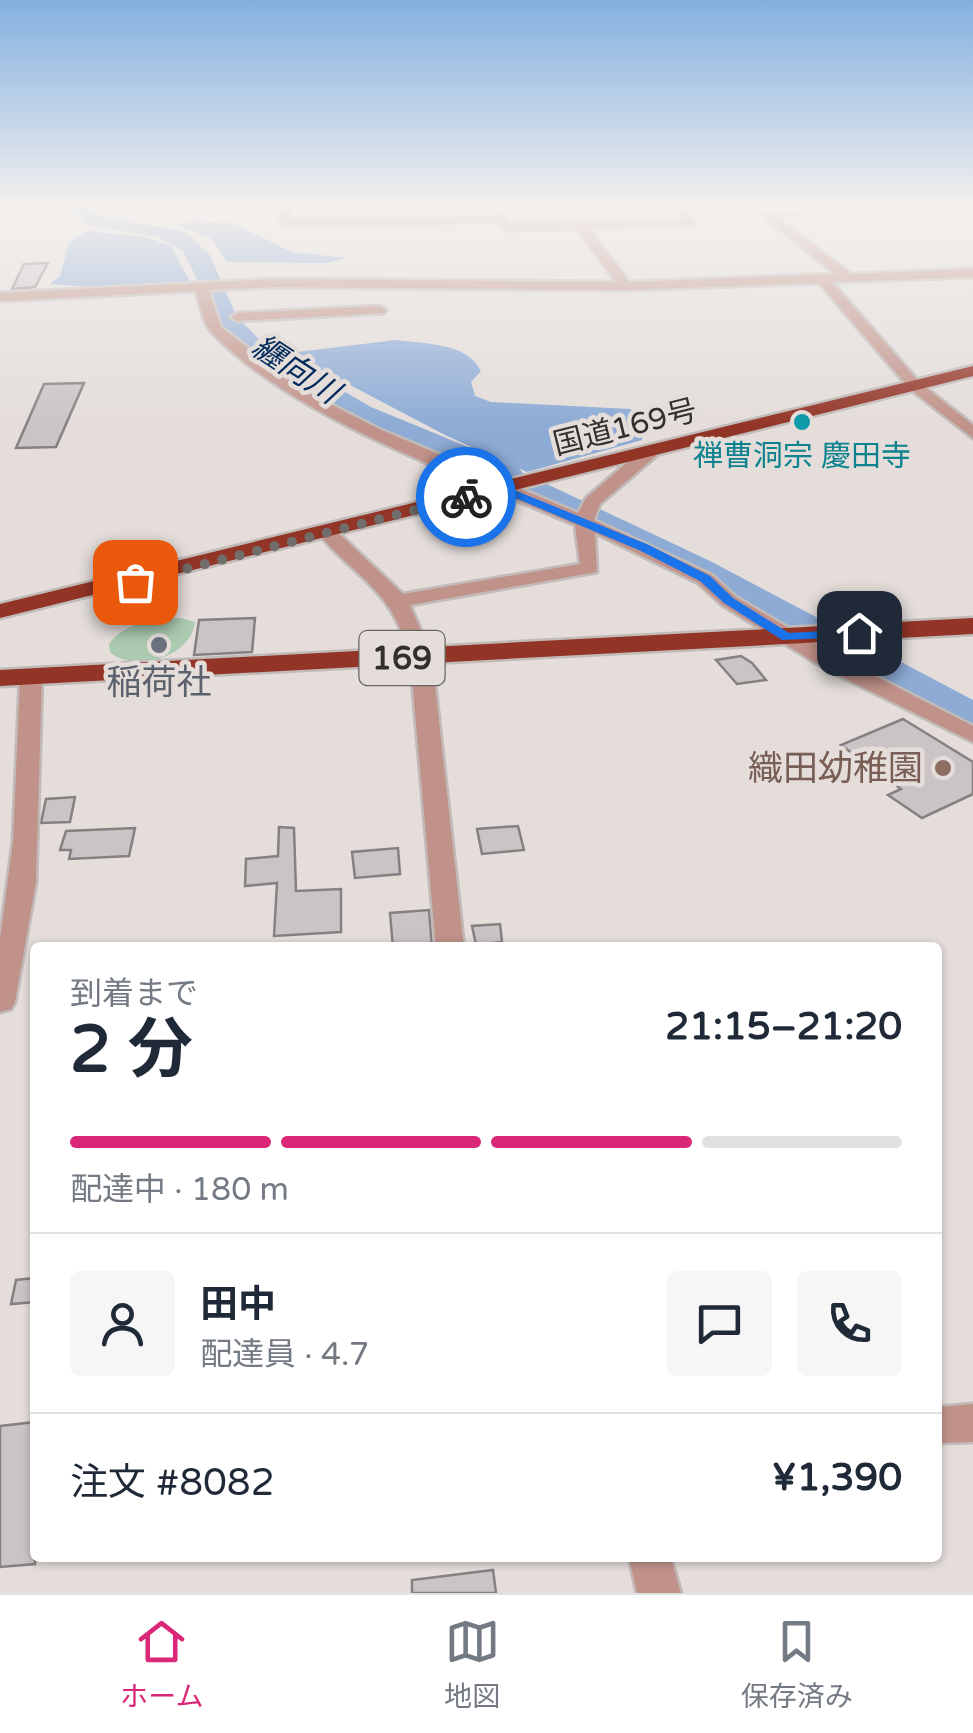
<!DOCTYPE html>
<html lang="ja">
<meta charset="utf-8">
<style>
body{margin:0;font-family:"Varela Round","Noto Sans JP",sans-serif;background:#f6f6f7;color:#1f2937;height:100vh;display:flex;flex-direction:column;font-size:38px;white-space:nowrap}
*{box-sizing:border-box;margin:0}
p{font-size:32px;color:#747a83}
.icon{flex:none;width:55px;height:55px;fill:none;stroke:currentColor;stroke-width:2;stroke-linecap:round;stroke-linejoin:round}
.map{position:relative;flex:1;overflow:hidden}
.details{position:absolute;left:30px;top:942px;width:912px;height:620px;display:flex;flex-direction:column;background:#fff;border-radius:10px;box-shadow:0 2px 8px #0004}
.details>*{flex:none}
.pin{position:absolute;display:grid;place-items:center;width:85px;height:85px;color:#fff;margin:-42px;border-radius:20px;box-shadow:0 5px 15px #0006}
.courier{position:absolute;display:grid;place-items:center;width:100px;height:100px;margin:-50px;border:8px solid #1a73e8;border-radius:50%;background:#fff;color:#222;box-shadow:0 2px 12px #0007}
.overview em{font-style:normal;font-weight:700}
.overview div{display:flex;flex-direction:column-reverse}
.overview{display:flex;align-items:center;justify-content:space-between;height:170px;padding:0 40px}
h1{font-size:65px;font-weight:700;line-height:75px}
.bar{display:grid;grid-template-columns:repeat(4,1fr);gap:15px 10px;align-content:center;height:120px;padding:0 40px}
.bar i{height:12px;border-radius:8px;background:#e0e1e3}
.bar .current{background:#db2777}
.bar p{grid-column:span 4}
.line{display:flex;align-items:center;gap:25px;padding:0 40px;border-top:2px solid #e0e1e3}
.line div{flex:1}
.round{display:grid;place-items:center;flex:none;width:105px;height:105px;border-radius:10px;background:#f6f6f7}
.dock{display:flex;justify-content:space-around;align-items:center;height:140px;border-top:2px solid #e0e1e3;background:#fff;font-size:28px;color:#747a83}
.dock a{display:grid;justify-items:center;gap:5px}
.dock .current{color:#db2777}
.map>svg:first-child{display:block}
.green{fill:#abcab0}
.water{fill:#8dabd5}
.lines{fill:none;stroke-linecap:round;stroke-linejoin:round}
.river{fill:#8dabd5;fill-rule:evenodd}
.building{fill:#cbc4c6;stroke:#878082;stroke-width:2.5}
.street-casing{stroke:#c0bab8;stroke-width:5}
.highway-casing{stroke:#c0bab8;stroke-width:5}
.street{fill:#c19289;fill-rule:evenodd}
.highway{fill:#923426;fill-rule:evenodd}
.route{fill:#1a73e8}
.done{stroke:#706d6a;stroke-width:10;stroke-dasharray:0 18}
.culture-dot{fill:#0f9aa8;stroke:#e4ddda;stroke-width:4}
.worship-dot{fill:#6b7280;stroke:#e4ddda;stroke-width:4}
.education-dot{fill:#8d6e63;stroke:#e4ddda;stroke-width:4}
.labels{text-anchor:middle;stroke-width:9;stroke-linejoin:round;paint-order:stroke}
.far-street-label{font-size:30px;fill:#32302e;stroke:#e4ddda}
.far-culture-label{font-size:30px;fill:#0d838f;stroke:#e4ddda}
.far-water-label{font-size:32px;font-style:italic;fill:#032a5c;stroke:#e4ddda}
.shield{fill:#e4ddda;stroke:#676462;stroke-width:2.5}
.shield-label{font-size:32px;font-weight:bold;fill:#32302e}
.worship-label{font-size:35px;fill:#5b616d;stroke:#e4ddda}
.education-label{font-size:35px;fill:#785e54;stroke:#e4ddda;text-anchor:end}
</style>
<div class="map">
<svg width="973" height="1593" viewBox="0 0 973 1593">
<rect width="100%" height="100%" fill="#e4ddda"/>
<!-- green -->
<path class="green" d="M180,618l15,4c-5,38 -64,50 -85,30l-1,-8c16,-22 45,-25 71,-26z"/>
<!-- water -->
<g class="water">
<path d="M192,221l39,2 61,29 54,6 -18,5 -101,-1 -17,-25 -35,-12z"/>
<path d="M87,231l58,6 26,9 19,36 -100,5 -40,-3 10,-8 9,-34z"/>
<path d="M396,340c28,4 71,2 85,31l-10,11 4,14 16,6 139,7 16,7 -4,24 -115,32 -80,-36 -158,-83z"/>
</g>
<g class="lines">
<!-- river -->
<g class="river">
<path d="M60,204h22l20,12 83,16 24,22 28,63 29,29 105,61 148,61 5,7 -5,7h-22l-146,-63 -73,-40 -55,-47 -40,-81 -25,-14 -70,-12z"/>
<path d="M534,478l176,83 263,139v29l-15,-3 -272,-151 -163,-80 -5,-7 5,-7z"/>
</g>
</g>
<!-- building -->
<g class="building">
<path d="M48,263l-13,24 -23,2 12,-25z"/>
<path d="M84,383l-28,64 -40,1 28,-64z"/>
<path d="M255,618l-3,34 -58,3 5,-35z"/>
<path d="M741,656l11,7 14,17 -29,4 -21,-24z"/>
<path d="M903,719l70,43v32l-51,24 -34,-23 13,-6 -60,-44z"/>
<path d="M75,797l-5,25 -29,1 5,-24z"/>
<path d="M518,826l6,24 -42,4 -5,-25z"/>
<path d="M279,827l15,1 2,63 45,-2v43l-67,4 3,-53 -32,3 1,-27 32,-3z"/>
<path d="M135,828l-6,28 -60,3 2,-9h-11l6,-19z"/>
<path d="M398,848l2,26 -45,4 -3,-26z"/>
<path d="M429,910l3,38h-39l-3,-35z"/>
<path d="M500,924l2,18 -26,3 -4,-19z"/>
<path d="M35,1278v24l-24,2 5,-24z"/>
<path d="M35,1422v142l-35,3v-141z"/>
<path d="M493,1570l3,23h-84v-13z"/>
</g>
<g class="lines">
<defs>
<g id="street">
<path d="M281,204h11l-1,15 204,-3 -4,-8 6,-3 13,18 174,-4 -12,-15h12l12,20 -107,4 40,54 206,-8 -72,-58v-4l151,-8 -137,13 74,57 122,-5v8l-141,5 88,101 53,42v13l-63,-49 -91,-106 -194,7 -349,-3 -67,3 12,37 82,63 76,39 199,84 8,-15 58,-50h12v8l-56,48 -6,16 118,55 24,22 102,60 135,69v16l-151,-75 -100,-62 -24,-22 -103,-50 2,39 -187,33 22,52 32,291h-28l-26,-291c-19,-71 -52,-76 -94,-126l2,-4h14l71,67 177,-30 -5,-39c-113,-49 -277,-104 -363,-192 -9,-9 -12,-29 -16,-42l-196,10v-8l276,-14 340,3 -39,-53 -71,1 -8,-7 -213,3 -6,-3z"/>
<path d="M379,306l7,4 -2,3 -146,8 -7,-4 7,-4z"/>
<path d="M31,670l11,7 -6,205 -21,120 -4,7 -11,3v-73l13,-98 7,-164z"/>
<path d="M973,1404v38l-35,1v-36z"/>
<path d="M629,1558h42l10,35h-44z"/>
</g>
<g id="highway">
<path d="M973,366v10l-973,242v-14z"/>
<path d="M973,618v16l-973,52v-16z"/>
</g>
</defs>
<!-- street casing -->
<use href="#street" class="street-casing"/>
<!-- highway casing -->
<use href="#highway" class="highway-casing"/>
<!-- street -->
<use href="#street" class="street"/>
<!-- highway -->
<use href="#highway" class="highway"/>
</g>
<!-- sky -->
<linearGradient id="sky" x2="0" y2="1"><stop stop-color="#83b0e0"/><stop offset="0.48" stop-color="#f3f0ee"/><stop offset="1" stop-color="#f3f0ee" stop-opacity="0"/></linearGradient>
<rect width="973" height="427" fill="url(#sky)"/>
<!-- route -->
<path class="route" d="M502,485l147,60 61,31 23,22 56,35 70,-4 7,4 -7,4 -77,3 -58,-37 -24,-22 -59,-30 -140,-59 -35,8 -6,-3z"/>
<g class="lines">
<!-- done -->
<path class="done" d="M135,582l331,-85"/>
</g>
<!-- markers -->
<circle class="culture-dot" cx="802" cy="422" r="10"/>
<circle class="worship-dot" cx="159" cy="645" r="10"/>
<circle class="education-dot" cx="943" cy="768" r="10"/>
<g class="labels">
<!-- far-street labels -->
<g class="far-street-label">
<text transform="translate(625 427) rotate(-14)" y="10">国道169号</text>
</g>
<!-- far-culture labels -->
<g class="far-culture-label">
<text x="802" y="466">禅曹洞宗 慶田寺</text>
</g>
<!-- far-water labels -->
<g class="far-water-label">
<text transform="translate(296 369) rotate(33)" y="11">纒向川</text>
</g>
<!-- shield labels -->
<rect class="shield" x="359.5" y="631" width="85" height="54" rx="8"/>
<g class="shield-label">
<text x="402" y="669">169</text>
</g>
<!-- worship labels -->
<g class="worship-label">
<text x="159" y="694">稲荷社</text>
</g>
<!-- education labels -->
<g class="education-label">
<text x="923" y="780">織田幼稚園</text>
</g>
</g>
</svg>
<div class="pin" style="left:135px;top:582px;background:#ea580c"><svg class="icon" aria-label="bag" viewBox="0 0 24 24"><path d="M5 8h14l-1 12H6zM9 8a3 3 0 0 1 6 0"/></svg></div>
<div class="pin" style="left:859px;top:633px;background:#1f2937"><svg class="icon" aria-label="home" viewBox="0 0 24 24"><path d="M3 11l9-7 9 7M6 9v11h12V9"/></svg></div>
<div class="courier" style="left:466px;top:497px"><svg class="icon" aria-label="bike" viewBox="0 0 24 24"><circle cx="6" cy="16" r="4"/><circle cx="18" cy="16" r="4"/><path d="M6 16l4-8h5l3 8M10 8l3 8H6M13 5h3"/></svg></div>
<section class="details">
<div class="overview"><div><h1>2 分</h1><p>到着まで</p></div><em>21:15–21:20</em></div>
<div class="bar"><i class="current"></i><i class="current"></i><i class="current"></i><i></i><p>配達中 · 180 m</p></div>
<div class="line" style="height:180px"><a class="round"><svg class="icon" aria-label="person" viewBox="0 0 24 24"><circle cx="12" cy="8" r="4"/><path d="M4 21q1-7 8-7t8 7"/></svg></a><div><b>田中</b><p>配達員 · 4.7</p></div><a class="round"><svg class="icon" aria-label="chat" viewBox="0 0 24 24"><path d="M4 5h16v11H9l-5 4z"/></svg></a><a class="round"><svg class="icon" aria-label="phone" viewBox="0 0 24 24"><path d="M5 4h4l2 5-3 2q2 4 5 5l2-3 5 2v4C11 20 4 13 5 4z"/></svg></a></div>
<div class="line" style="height:130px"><div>注文 #8082</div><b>¥1,390</b></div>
</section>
</div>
<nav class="dock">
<a class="current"><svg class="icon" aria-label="home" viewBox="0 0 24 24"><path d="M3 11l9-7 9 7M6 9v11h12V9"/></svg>ホーム</a>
<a><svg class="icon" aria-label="map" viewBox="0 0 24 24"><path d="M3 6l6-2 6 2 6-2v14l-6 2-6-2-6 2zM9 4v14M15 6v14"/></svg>地図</a>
<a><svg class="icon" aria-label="saved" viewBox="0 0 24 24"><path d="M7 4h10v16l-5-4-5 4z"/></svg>保存済み</a>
</nav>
